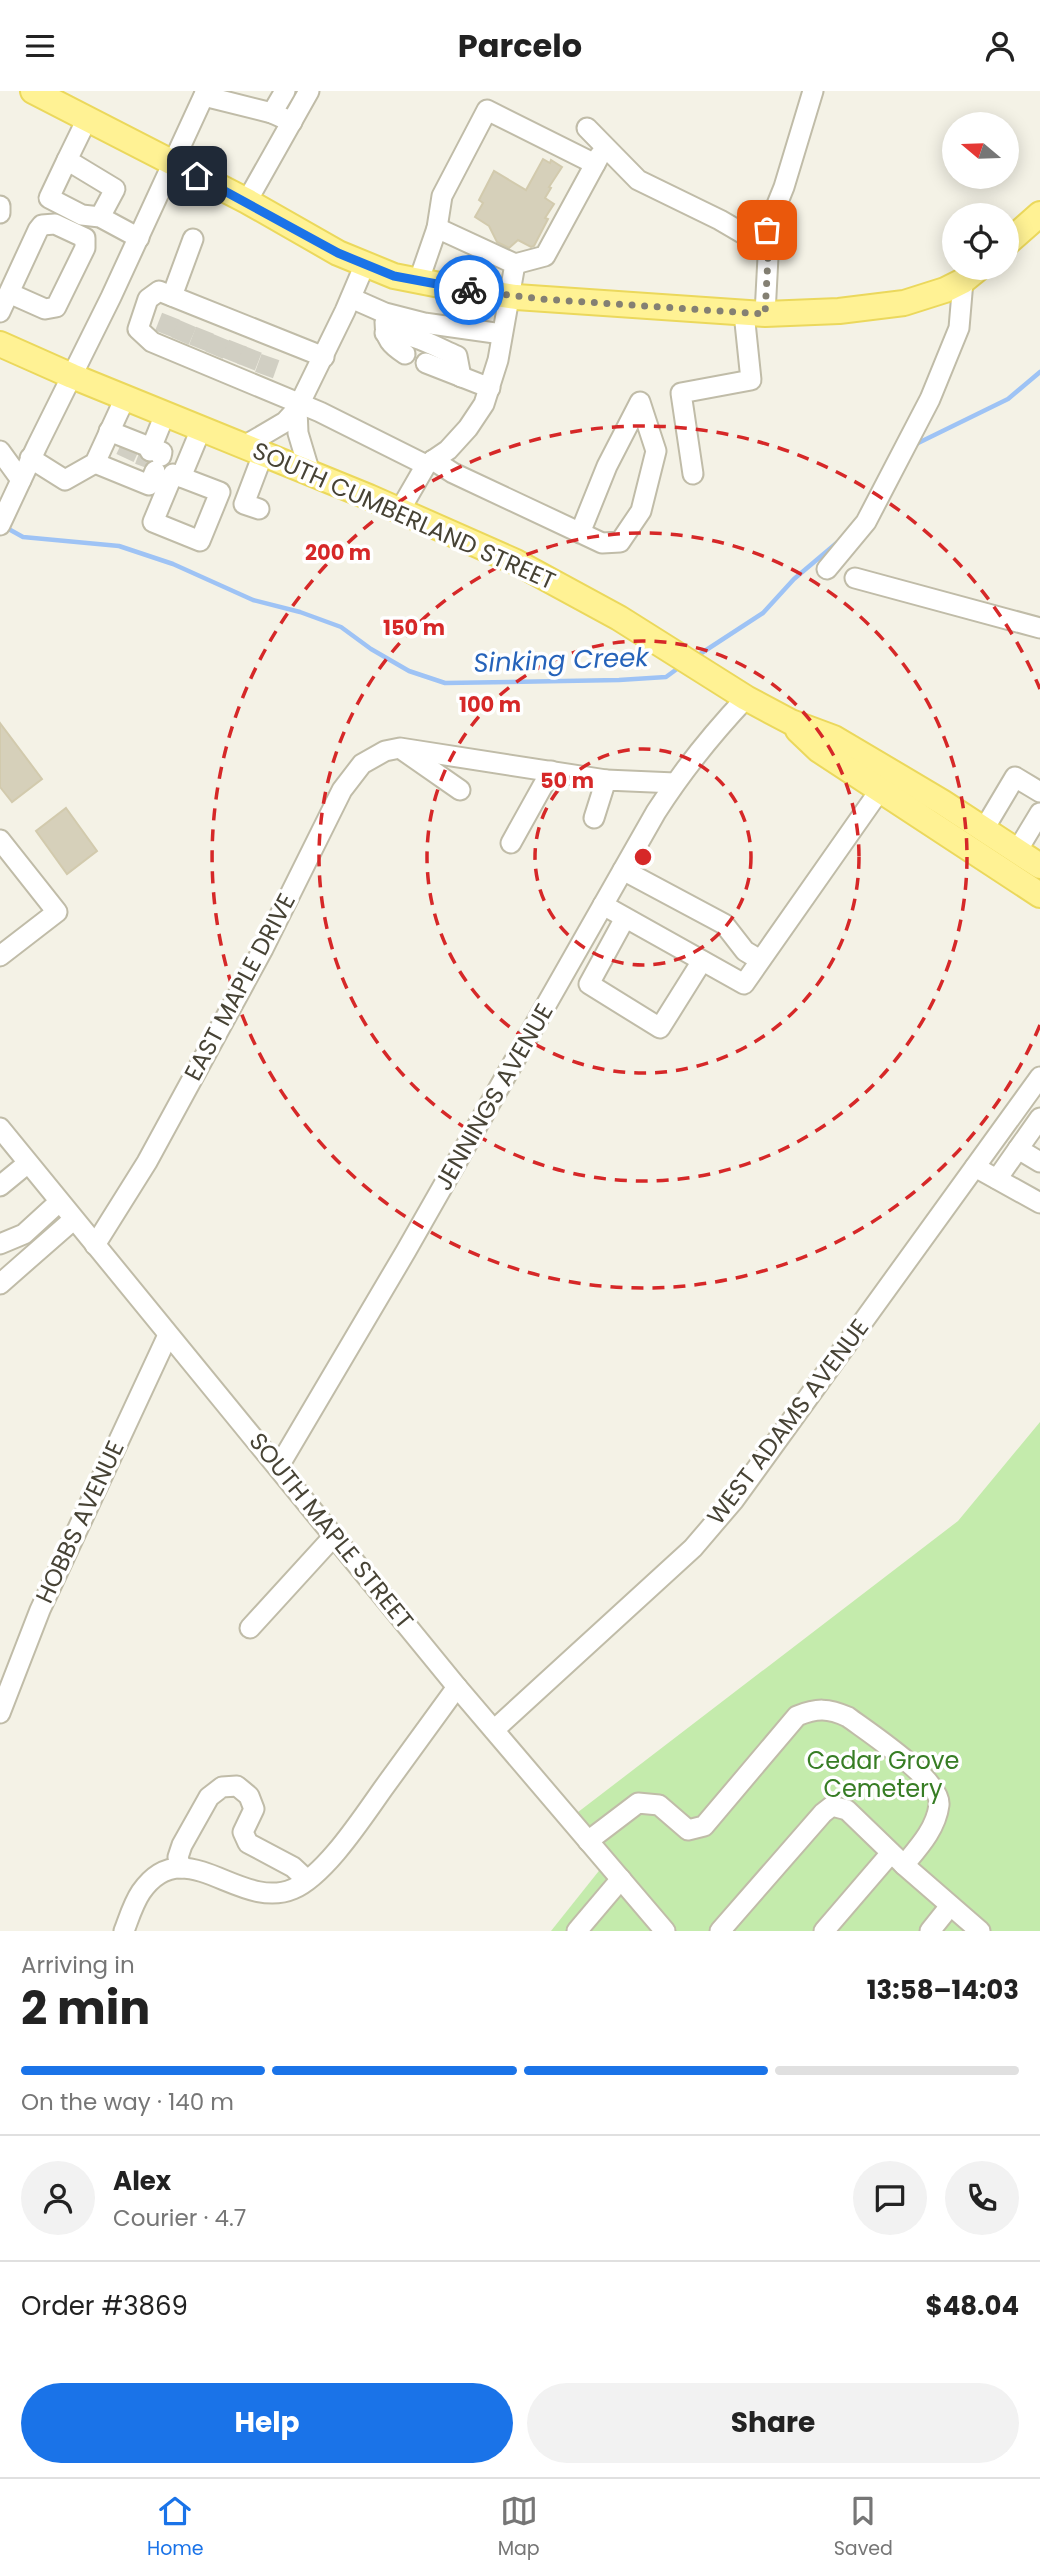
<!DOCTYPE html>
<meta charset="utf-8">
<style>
body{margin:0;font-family:Poppins,sans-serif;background:#f2f2f2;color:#222;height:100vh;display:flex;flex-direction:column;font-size:26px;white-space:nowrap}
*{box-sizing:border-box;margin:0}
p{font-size:23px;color:#767676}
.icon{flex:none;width:38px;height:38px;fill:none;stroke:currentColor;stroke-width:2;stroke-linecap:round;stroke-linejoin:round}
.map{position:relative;height:1840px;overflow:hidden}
.sheet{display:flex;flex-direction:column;background:#fff;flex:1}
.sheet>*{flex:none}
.needle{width:46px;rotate:289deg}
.tools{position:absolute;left:942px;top:21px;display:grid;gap:14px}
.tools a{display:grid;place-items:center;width:77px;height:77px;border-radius:50%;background:#fff;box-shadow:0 4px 18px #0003;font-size:35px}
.pin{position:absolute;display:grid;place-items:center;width:60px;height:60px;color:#fff;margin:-30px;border-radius:14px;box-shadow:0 4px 10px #0006}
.courier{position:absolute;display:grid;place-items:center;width:70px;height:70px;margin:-35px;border:5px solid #1a73e8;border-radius:50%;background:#fff;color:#222;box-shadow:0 2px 9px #0007}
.head em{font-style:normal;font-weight:700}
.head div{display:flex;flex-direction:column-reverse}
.head{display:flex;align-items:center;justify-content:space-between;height:119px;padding:0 21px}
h1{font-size:46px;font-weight:700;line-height:52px}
.bar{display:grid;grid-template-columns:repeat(4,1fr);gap:10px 7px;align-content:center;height:84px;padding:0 21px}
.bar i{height:9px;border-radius:5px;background:#e0e0e0}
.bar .current{background:#1a73e8}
.bar p{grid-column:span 4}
.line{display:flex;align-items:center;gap:18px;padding:0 21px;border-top:2px solid #e0e0e0}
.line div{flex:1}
.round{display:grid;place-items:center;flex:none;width:74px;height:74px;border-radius:37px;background:#f2f2f2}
.action{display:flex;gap:14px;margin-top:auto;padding:14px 21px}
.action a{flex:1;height:80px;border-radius:42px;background:#1a73e8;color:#fff;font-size:28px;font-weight:700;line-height:80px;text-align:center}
.action a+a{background:#f2f2f2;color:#222}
header{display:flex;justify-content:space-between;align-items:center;height:91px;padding:0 21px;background:#fff;font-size:32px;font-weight:700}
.menu{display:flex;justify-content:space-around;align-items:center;height:98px;border-top:2px solid #e0e0e0;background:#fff;font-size:19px;color:#767676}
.menu a{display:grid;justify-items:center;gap:4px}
.menu .current{color:#1a73e8}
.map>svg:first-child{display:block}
.green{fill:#c4ebac}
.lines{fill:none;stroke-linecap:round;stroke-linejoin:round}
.stream{stroke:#9ec3f5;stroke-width:4.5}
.building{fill:#d6d0ba;stroke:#d2caad;stroke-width:2}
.minor-tunnel{stroke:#d1cfc3;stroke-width:19;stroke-dasharray:19 10;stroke-linecap:butt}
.minor-casing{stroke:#c0bca8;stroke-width:23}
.major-casing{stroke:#ebd85c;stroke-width:28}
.minor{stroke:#fff;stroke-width:19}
.major{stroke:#fff294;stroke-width:24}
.done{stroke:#848073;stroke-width:7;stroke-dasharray:0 12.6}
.route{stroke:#1a73e8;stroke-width:9}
.ring{fill:none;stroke:#d62828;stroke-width:3.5;stroke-dasharray:12 9}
.labels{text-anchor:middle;stroke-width:7;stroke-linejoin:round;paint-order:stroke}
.street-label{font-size:24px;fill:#474335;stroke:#fff}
.park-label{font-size:24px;fill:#377d24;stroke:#fff}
.water-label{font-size:26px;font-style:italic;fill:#2663ba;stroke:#fff}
.centre{fill:#d62828;stroke:#fff;stroke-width:3.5}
.ring-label{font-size:21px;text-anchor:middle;font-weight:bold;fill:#d62828;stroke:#fff;stroke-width:7;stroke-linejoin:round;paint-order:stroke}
</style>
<header><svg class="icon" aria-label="menu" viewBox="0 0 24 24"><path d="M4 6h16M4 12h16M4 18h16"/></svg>Parcelo<svg class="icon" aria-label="person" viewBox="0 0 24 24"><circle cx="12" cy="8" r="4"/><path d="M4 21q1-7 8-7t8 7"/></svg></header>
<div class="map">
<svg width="1040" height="1840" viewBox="0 0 1040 1840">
<rect width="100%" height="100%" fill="#f4f2e6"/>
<!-- green -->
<g class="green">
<path d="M1040,1331v509h-371l-100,-112 389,-298z"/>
<path d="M606,1771l62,69h-117z"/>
</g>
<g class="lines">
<!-- stream -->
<g class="stream">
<path d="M914,354l94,-46 32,-27"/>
<path d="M5,436l18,10 96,9 54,18 80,36 47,12 41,15 30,22 38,22 36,12 174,-3 47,-3 15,-11"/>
<path d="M697,565l66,-43 31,-34 45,-38"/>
</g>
</g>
<!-- building -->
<g class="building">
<path d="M543,68l7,4 1,-3 11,7 -13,20 2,1 -6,10 9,6 -9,14 3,1 -14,27 -3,1 -13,-7 -9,8 -12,-6 -8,-16 -14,-9 8,-14 -4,-3 15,-29 32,19z"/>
<path d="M0,632l42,56 -30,23 -12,-15z"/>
<path d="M66,717l31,43 -30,23 -31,-43z"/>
</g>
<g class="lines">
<!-- minor-tunnel -->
<g class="minor-tunnel">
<path d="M164,243l9,-23"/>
<path d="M180,250l10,-23"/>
<path d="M198,257l9,-23"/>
<path d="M214,264l10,-24"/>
<path d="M231,270l9,-23"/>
<path d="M246,276l9,-23"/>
<path d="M264,284l9,-25"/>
<path d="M125,367l7,-15"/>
<path d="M144,376l6,-16"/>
</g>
<defs>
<g id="minor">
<path d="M204,5l68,17 20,9"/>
<path d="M272,22l13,-22"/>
<path d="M87,28l-20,41 48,29 -15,28"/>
<path d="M587,37l51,52 82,40 41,24 7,13 -3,57"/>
<path d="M67,69l-18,38 33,17 18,2 39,21"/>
<path d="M247,110l62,-110"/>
<path d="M0,115v7"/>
<path d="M437,137l5,-32 45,-86 108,54"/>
<path d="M761,153l23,-57 29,-96"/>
<path d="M515,173l30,-8 55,-101"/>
<path d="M172,205l21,-57"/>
<path d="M351,207l34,15 39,10 78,11"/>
<path d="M0,221l38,-82 4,-5 13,-1 30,14v10l-29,59 -11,2 -36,-16"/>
<path d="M385,231c0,17 6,23 20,32"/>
<path d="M385,242c26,-1 49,13 72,23l4,21"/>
<path d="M324,266l-165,-66 -11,8 -10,30 14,13 168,70 106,53"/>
<path d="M426,272l64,25"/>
<path d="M297,318l1,24 12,40"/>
<path d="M109,340l53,21 -1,4"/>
<path d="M244,355l41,-24 12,-13 48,-98 20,-47"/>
<path d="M0,360l21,29"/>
<path d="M150,360l15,-37"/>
<path d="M30,367l35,22 30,-17 30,-65"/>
<path d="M433,369l20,13 149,70 18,-1 21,-31 15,-60 -16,-49 -33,64 -27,67"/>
<path d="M95,372l54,22 6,-14"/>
<path d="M173,383l47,18 -20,49 -47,-19z"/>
<path d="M693,383l-12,-81 70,-13 -7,-67"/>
<path d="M181,386l20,-48"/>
<path d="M259,418l-15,-5 19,-50"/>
<path d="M400,419l26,-45 22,-15 20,-22 16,-24 14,-44 17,-96 -78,-36 -18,52"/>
<path d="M0,434l37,-79 74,-149 95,-206"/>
<path d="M827,478l39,-47 64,-123 29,-71 4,-47"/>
<path d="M855,487l185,50"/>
<path d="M404,660l56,39"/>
<path d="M594,727l12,-38 69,3"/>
<path d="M984,738l31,-52 25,15"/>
<path d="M0,749l57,72 -57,44"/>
<path d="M511,752l40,-72"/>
<path d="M1017,760l23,-38"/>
<path d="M623,779l101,54 21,27 15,9"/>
<path d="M603,814l141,79 136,-194"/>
<path d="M625,827l-36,66 71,44 42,-67"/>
<path d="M1040,1027l-22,31 22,13"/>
<path d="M0,1037l457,559 208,244"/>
<path d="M975,1076l65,36"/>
<path d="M997,1088l21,-30"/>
<path d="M0,1095l28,-23"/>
<path d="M0,1153l24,-10 35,-32"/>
<path d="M95,1154l52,-83 116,-213 79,-159 20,-26 23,-13 15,-3 206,32"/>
<path d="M0,1193l73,-64"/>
<path d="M279,1375l127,-215 250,-439c27,-42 56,-78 90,-114"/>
<path d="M250,1537l84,-92"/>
<path d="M0,1622l40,-103 128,-275"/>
<path d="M494,1639l199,-182 41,-48 306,-423"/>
<path d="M588,1750l50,-38 21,2 29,25 16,-4 93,-110c20,-8 31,-8 51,1 20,15 94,63 91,88 -3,24 -21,43 -35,60"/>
<path d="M181,1777l-3,-11 4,-12 27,-48 13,-10 15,-1 12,10 5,13 -11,23 5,11 45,24 14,13"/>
<path d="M124,1840c5,-13 9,-27 17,-39 43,-63 98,20 152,-3 33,-14 71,-74 92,-103 24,-33 48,-66 72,-99"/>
<path d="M577,1840l44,-52"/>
<path d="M720,1840l103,-118 9,-7 15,4 57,55 76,66"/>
<path d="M824,1840l67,-78"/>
<path d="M930,1840l20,-25"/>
</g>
<g id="major">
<path d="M33,0l214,110 91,52 56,23 61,12 61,9 249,17 74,-3 65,-8 41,-13 18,-9 16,-13"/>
<path d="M1006,153l34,-30"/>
<path d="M0,253l72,32 297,121 147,65 103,56 127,80 45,24 43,16 108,64 98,64"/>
<path d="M798,639l21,20 221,145"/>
</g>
</defs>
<!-- minor casing -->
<use href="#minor" class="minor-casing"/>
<!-- major casing -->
<use href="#major" class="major-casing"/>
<!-- minor -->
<use href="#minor" class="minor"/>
<!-- major -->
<use href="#major" class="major"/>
</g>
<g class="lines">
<!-- done -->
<path class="done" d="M469,199l72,9 224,15 3,-57 -7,-13 6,-14"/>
<!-- route -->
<path class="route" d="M197,85l141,77 56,23 75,14"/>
</g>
<!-- distance rings -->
<g class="ring">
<circle cx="643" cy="766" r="108"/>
<circle cx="643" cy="766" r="216"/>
<circle cx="643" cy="766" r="324"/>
<path d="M1040 934A431 431 0 1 1 1040 598"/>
</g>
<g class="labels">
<!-- street labels -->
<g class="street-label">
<text transform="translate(404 425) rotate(24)" y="8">SOUTH CUMBERLAND STREET</text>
<text transform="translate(240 896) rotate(-62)" y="8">EAST MAPLE DRIVE</text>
<text transform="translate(494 1006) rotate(-60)" y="8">JENNINGS AVENUE</text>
<text transform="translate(788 1331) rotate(-53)" y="8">WEST ADAMS AVENUE</text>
<text transform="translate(80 1431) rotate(-65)" y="8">HOBBS AVENUE</text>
<text transform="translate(331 1440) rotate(51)" y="8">SOUTH MAPLE STREET</text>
</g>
<!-- park labels -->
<g class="park-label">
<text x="883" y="1678">Cedar Grove<tspan x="883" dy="28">Cemetery</tspan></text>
</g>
<!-- water labels -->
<g class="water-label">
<text transform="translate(561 569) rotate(-2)" y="9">Sinking Creek</text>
</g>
</g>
<circle cx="643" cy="766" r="10" class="centre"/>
<g class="ring-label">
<text x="338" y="469">200 m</text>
<text x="414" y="544">150 m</text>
<text x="490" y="621">100 m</text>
<text x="567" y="697">50 m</text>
</g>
</svg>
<div class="tools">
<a><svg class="needle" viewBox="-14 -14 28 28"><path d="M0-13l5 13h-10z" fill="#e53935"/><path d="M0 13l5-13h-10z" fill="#767676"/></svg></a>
<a><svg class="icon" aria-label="locate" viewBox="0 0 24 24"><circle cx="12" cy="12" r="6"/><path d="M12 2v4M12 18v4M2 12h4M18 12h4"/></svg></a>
</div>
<div class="pin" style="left:767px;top:139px;background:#ea580c"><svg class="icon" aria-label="bag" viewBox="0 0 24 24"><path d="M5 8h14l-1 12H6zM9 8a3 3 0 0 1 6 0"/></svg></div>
<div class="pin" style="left:197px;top:85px;background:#1f2937"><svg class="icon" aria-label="home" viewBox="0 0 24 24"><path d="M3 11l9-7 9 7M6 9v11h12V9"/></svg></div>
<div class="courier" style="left:469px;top:199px"><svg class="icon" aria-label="bike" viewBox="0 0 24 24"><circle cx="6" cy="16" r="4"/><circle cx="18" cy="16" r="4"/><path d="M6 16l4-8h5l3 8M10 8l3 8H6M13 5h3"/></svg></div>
</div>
<section class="sheet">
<div class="head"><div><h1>2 min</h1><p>Arriving in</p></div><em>13:58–14:03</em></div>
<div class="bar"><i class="current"></i><i class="current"></i><i class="current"></i><i></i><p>On the way · 140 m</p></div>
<div class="line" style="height:126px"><a class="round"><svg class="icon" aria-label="person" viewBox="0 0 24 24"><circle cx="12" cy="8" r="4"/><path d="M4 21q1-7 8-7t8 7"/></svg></a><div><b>Alex</b><p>Courier · 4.7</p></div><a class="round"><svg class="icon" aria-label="chat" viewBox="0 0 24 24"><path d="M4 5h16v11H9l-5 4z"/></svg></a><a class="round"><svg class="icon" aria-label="phone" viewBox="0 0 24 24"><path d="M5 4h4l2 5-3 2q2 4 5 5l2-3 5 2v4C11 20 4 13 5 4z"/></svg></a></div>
<div class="line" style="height:91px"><div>Order #3869</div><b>$48.04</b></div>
<div class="action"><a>Help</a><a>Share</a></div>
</section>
<nav class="menu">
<a class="current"><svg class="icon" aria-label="home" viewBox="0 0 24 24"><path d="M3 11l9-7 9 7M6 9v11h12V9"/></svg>Home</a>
<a><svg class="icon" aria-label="map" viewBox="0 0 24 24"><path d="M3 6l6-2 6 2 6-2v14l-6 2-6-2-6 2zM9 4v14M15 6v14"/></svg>Map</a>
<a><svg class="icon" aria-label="saved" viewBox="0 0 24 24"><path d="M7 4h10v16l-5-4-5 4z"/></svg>Saved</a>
</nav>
